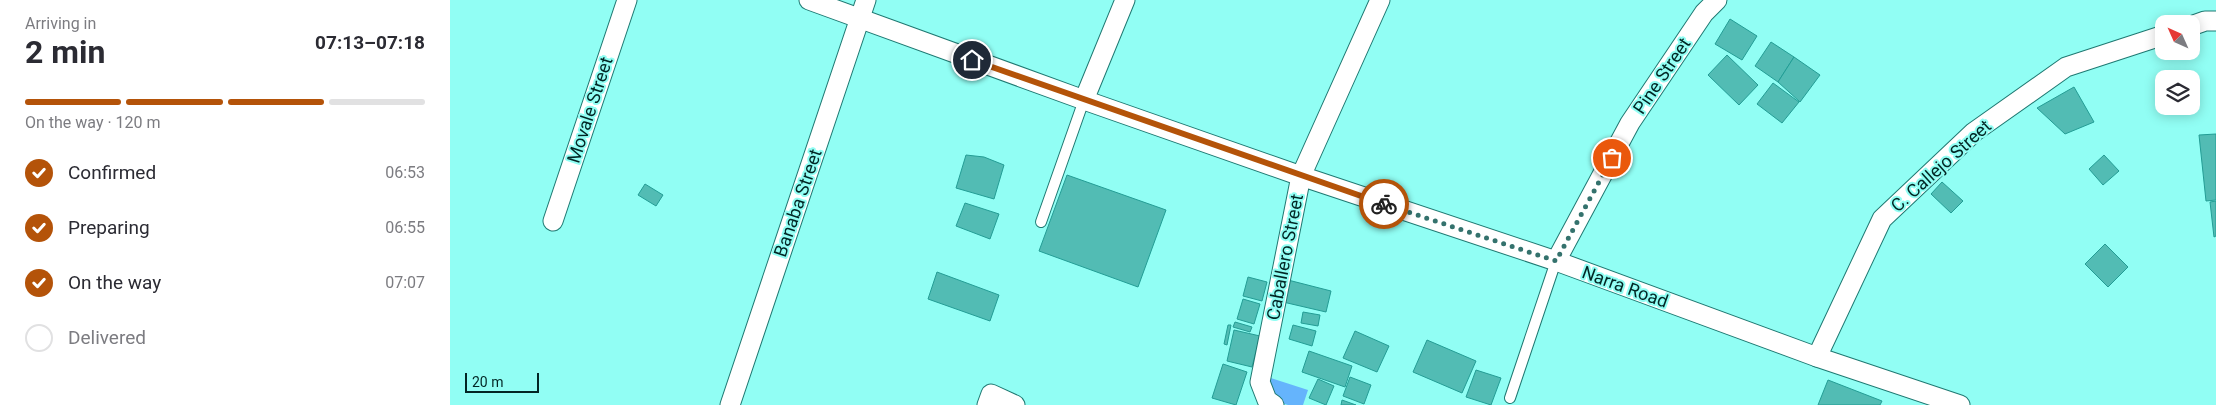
<!DOCTYPE html>
<meta charset="utf-8">
<style>
body{margin:0;font-family:Roboto,sans-serif;background:#f2f2f3;color:#2b2b33;height:100vh;display:flex;flex-direction:column;font-size:19px;white-space:nowrap}
*{box-sizing:border-box;margin:0}
p{font-size:16px;color:#7c7c81}
.icon{flex:none;width:28px;height:28px;fill:none;stroke:currentColor;stroke-width:2;stroke-linecap:round;stroke-linejoin:round}
.map{position:relative;flex:1;overflow:hidden}
.side{display:flex;flex-direction:column;background:#fff;width:450px}
.side>*{flex:none}
.needle{width:32px;rotate:315deg}
.controls{position:absolute;left:1705px;top:15px;display:grid;gap:10px}
.controls a{display:grid;place-items:center;width:45px;height:45px;border-radius:10px;background:#fff;box-shadow:0 2px 12px #0003;font-size:25px}
.scale{position:absolute;left:15px;bottom:12px;width:74px;box-sizing:border-box;padding-left:5px;border:2px solid #022624;border-top:0;font-size:14px;line-height:18px;white-space:nowrap;color:#022624;-webkit-text-stroke:4px #91fef4;paint-order:stroke}
.pin{position:absolute;display:grid;place-items:center;width:42px;height:42px;color:#fff;margin:-21px;border:2px solid #fff;border-radius:50%;box-shadow:0 1px 5px #0007}
.courier{position:absolute;display:grid;place-items:center;width:50px;height:50px;margin:-25px;border:4px solid #b45309;border-radius:50%;background:#fff;color:#222;box-shadow:0 1px 6px #0007}
.headline em{font-style:normal;font-weight:700}
.headline div{display:flex;flex-direction:column-reverse}
.headline{display:flex;align-items:center;justify-content:space-between;height:85px;padding:0 25px}
h1{font-size:32px;font-weight:700;line-height:38px}
.bar{display:grid;grid-template-columns:repeat(4,1fr);gap:8px 5px;align-content:center;height:60px;padding:0 25px}
.bar i{height:6px;border-radius:4px;background:#e1e1e2}
.bar .current{background:#b45309}
.bar p{grid-column:span 4}
ol{padding:0 25px;list-style:none}
li{display:flex;align-items:center;gap:15px;height:55px}
li p{margin-inline-start:auto}
li .icon{padding:5px;border-radius:50%;background:#b45309;color:#fff;stroke-width:4}
li:last-child{color:#7c7c81}
li i{width:28px;height:28px;border:2px solid #e1e1e2;border-radius:50%}
main{display:flex;flex:1;min-height:0}
.map>svg:first-child{display:block}
.water{fill:#65b4fc}
.building{fill:#52bcb4;stroke:#239d95}
.lines{fill:none;stroke-linecap:round;stroke-linejoin:round}
.service-casing{stroke:#1f7972;stroke-width:12}
.minor-casing{stroke:#1f7972;stroke-width:21}
.service{stroke:#fff;stroke-width:10}
.minor{stroke:#fff;stroke-width:19}
.done{stroke:#34726d;stroke-width:5;stroke-dasharray:0 9}
.route{stroke:#b45309;stroke-width:6}
.labels{text-anchor:middle;stroke-width:4;stroke-linejoin:round;paint-order:stroke}
.street-label{font-size:18px;fill:#022624;stroke:#91fef4}
</style>
<main>
<section class="side">
<div class="headline"><div><h1>2 min</h1><p>Arriving in</p></div><em>07:13–07:18</em></div>
<div class="bar"><i class="current"></i><i class="current"></i><i class="current"></i><i></i><p>On the way · 120 m</p></div>
<ol>
<li><svg class="icon" aria-label="check" viewBox="0 0 24 24"><path d="M5 12l5 5 9-10"/></svg>Confirmed<p>06:53</p></li>
<li><svg class="icon" aria-label="check" viewBox="0 0 24 24"><path d="M5 12l5 5 9-10"/></svg>Preparing<p>06:55</p></li>
<li><svg class="icon" aria-label="check" viewBox="0 0 24 24"><path d="M5 12l5 5 9-10"/></svg>On the way<p>07:07</p></li>
<li><i></i>Delivered</li>
</ol>
</section>
<div class="map">
<svg width="1766" height="405" viewBox="0 0 1766 405">
<rect width="100%" height="100%" fill="#91fef4"/>
<!-- water -->
<path class="water" d="M818,377l40,13 -5,15h-15l-26,-8z"/>
<!-- building -->
<g class="building">
<path d="M1280,19l27,17 -15,24 -27,-16z"/>
<path d="M1321,42l23,15 -16,25 -23,-16z"/>
<path d="M1277,55l31,30 -19,20 -31,-30z"/>
<path d="M1344,57l26,18 -20,27 -22,-20z"/>
<path d="M1323,83l26,19 -17,21 -25,-19z"/>
<path d="M1624,87l20,35 -29,12 -28,-26z"/>
<path d="M1766,134v66l-10,1 -7,-66z"/>
<path d="M516,155l18,2 20,8 -10,34 -38,-11z"/>
<path d="M1654,155l15,16 -16,14 -14,-16z"/>
<path d="M617,175l99,35 -28,77 -99,-36z"/>
<path d="M1492,182l21,19 -12,12 -20,-19z"/>
<path d="M195,184l18,11 -7,11 -18,-11z"/>
<path d="M1766,201v35l-2,1 -4,-35z"/>
<path d="M515,203l34,11 -9,25 -34,-13z"/>
<path d="M1655,244l23,23 -20,20 -23,-23z"/>
<path d="M487,272l62,23 -9,26 -62,-22z"/>
<path d="M798,277l19,5 -5,19 -19,-5z"/>
<path d="M838,280l43,11 -5,21 -43,-10z"/>
<path d="M793,299l17,5 -6,20 -17,-5z"/>
<path d="M853,312l17,3 -2,11 -17,-3z"/>
<path d="M785,322l17,5 -2,5 -17,-5z"/>
<path d="M778,325h3l-4,20 -3,-1z"/>
<path d="M843,325l23,6 -4,15 -23,-7z"/>
<path d="M784,330l26,6 -8,31 -25,-6z"/>
<path d="M905,331l34,15 -12,26 -34,-14z"/>
<path d="M977,340l49,21 -14,32 -49,-21z"/>
<path d="M859,351l43,15 -7,21 -43,-15z"/>
<path d="M773,364l24,8 -11,33 -24,-7z"/>
<path d="M1026,370l25,8 -10,27 -25,-8z"/>
<path d="M900,377l21,8 -7,19 -21,-8z"/>
<path d="M868,379l16,7 -8,19 -17,-7z"/>
<path d="M1378,380l54,21 -2,4h-62z"/>
<path d="M892,400l14,5h-15z"/>
</g>
<g class="lines">
<defs>
<g id="service">
<path d="M591,222l43,-122"/>
<path d="M1060,398l46,-137"/>
</g>
<g id="minor">
<path d="M359,0l275,100 217,76 255,85 261,96 143,48"/>
<path d="M1741,26l14,-5h11"/>
<path d="M634,100l41,-100"/>
<path d="M103,221l74,-221"/>
<path d="M1106,261l74,-138 74,-110 13,-13"/>
<path d="M1367,357l65,-138 92,-87 92,-65 98,-32"/>
<path d="M280,405l136,-405"/>
<path d="M537,405l4,-11 24,11"/>
<path d="M824,405l-7,-5 -7,-18 41,-206 79,-176"/>
</g>
</defs>
<!-- service casing -->
<use href="#service" class="service-casing"/>
<!-- minor casing -->
<use href="#minor" class="minor-casing"/>
<!-- service -->
<use href="#service" class="service"/>
<!-- minor -->
<use href="#minor" class="minor"/>
</g>
<g class="lines">
<!-- done -->
<path class="done" d="M934,204l172,57 56,-103"/>
<!-- route -->
<path class="route" d="M522,60l412,144"/>
</g>
<g class="labels">
<!-- street labels -->
<g class="street-label">
<text transform="translate(1212 76) rotate(-56)" y="6">Pine Street</text>
<text transform="translate(140 110) rotate(-72)" y="6">Movale Street</text>
<text transform="translate(1491 166) rotate(-42)" y="6">C. Callejo Street</text>
<text transform="translate(348 203) rotate(-71)" y="6">Banaba Street</text>
<text transform="translate(835 257) rotate(-79)" y="6">Caballero Street</text>
<text transform="translate(1175 287) rotate(20)" y="6">Narra Road</text>
</g>
</g>
</svg>
<div class="controls">
<a><svg class="needle" viewBox="-14 -14 28 28"><path d="M0-13l5 13h-10z" fill="#e53935"/><path d="M0 13l5-13h-10z" fill="#7c7c81"/></svg></a>
<a><svg class="icon" aria-label="layers" viewBox="0 0 24 24"><path d="M12 4l9 5-9 5-9-5zM3 14l9 5 9-5"/></svg></a>
</div>
<div class="scale">20 m</div>
<div class="pin" style="left:1162px;top:158px;background:#ea580c"><svg class="icon" aria-label="bag" viewBox="0 0 24 24"><path d="M5 8h14l-1 12H6zM9 8a3 3 0 0 1 6 0"/></svg></div>
<div class="pin" style="left:522px;top:60px;background:#1f2937"><svg class="icon" aria-label="home" viewBox="0 0 24 24"><path d="M3 11l9-7 9 7M6 9v11h12V9"/></svg></div>
<div class="courier" style="left:934px;top:204px"><svg class="icon" aria-label="bike" viewBox="0 0 24 24"><circle cx="6" cy="16" r="4"/><circle cx="18" cy="16" r="4"/><path d="M6 16l4-8h5l3 8M10 8l3 8H6M13 5h3"/></svg></div>
</div>
</main>
